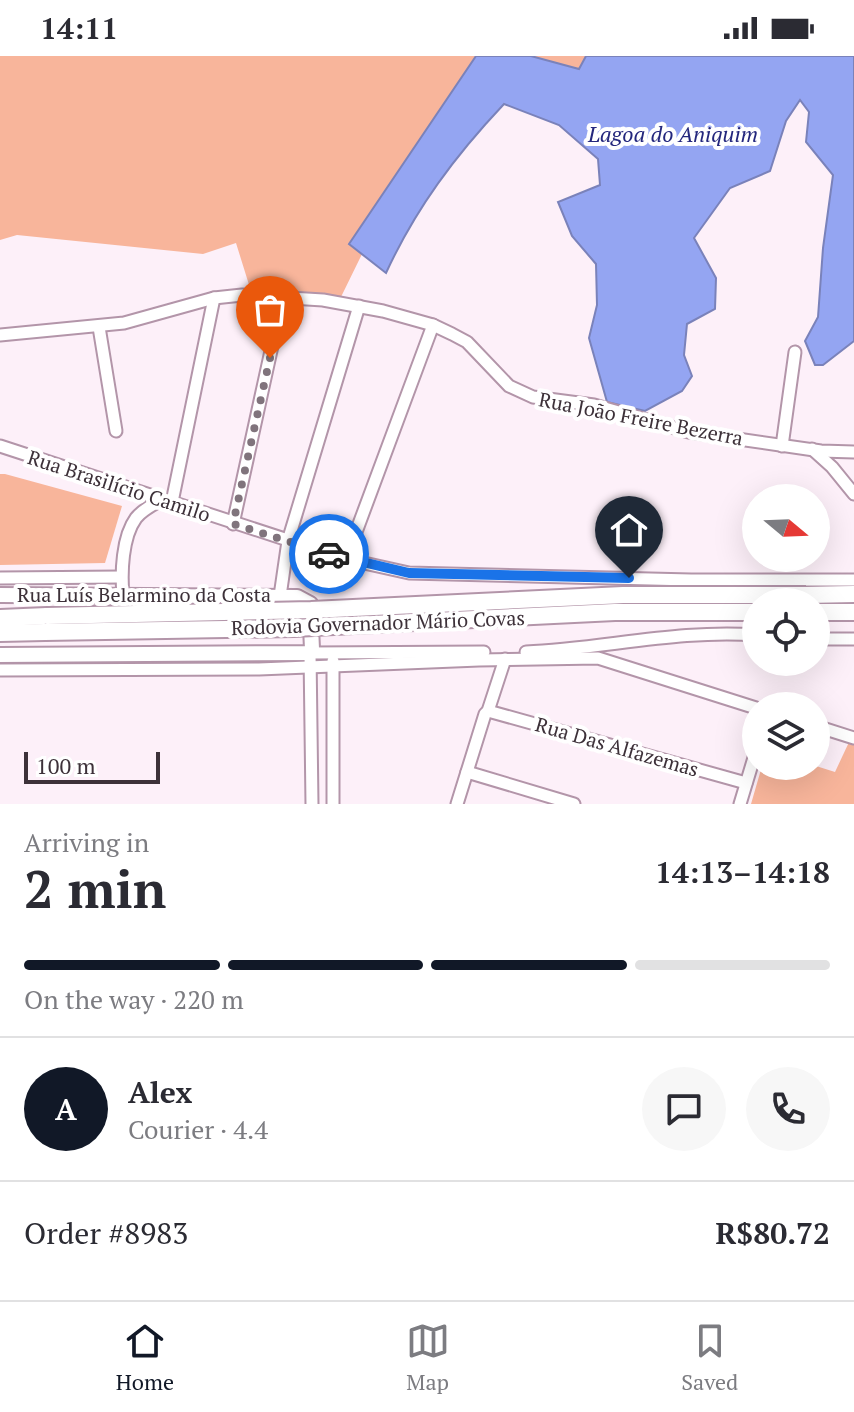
<!DOCTYPE html>
<meta charset="utf-8">
<style>
body{margin:0;font-family:"PT Serif",serif;background:#f7f7f7;color:#2b2b33;height:100vh;display:flex;flex-direction:column;font-size:30px;white-space:nowrap}
*{box-sizing:border-box;margin:0}
p{font-size:26px;color:#7c7c81}
.icon{flex:none;width:44px;height:44px;fill:none;stroke:currentColor;stroke-width:2;stroke-linecap:round;stroke-linejoin:round}
.map{position:relative;height:748px;overflow:hidden}
.panel{display:flex;flex-direction:column;background:#fff;flex:1}
.panel>*{flex:none}
.needle{width:52px;rotate:109deg}
.controls{position:absolute;left:742px;top:428px;display:grid;gap:16px}
.controls a{display:grid;place-items:center;width:88px;height:88px;border-radius:50%;background:#fff;box-shadow:0 8px 32px #0002;font-size:40px}
.scale{position:absolute;left:24px;bottom:20px;width:136px;box-sizing:border-box;padding-left:8px;border:4px solid #3d3139;border-top:0;font-size:22px;line-height:28px;white-space:nowrap;color:#3d3139;-webkit-text-stroke:6px #fff;paint-order:stroke}
.pin{position:absolute;display:grid;place-items:center;width:68px;height:68px;color:#fff;margin:-82px -34px;border-radius:50% 50% 50% 0;rotate:-45deg;box-shadow:0 0 8px #0007}
.pin .icon{rotate:45deg}
.courier{position:absolute;display:grid;place-items:center;width:80px;height:80px;margin:-40px;border:6px solid #1a73e8;border-radius:50%;background:#fff;color:#222;box-shadow:0 2px 10px #0007}
.headline em{font-style:normal;font-weight:700}
.headline div{display:flex;flex-direction:column-reverse}
.headline{display:flex;align-items:center;justify-content:space-between;height:136px;padding:0 24px}
h1{font-size:52px;font-weight:700;line-height:60px}
.bar{display:grid;grid-template-columns:repeat(4,1fr);gap:12px 8px;align-content:center;height:96px;padding:0 24px}
.bar i{height:10px;border-radius:6px;background:#e1e1e2}
.bar .active{background:#111827}
.bar p{grid-column:span 4}
.line{display:flex;align-items:center;gap:20px;padding:0 24px;border-top:2px solid #e1e1e2}
.line div{flex:1}
.round{display:grid;place-items:center;flex:none;width:84px;height:84px;border-radius:42px;background:#f7f7f7}
.status{display:flex;justify-content:space-between;align-items:center;height:56px;padding:0 40px;background:#fff;direction:ltr}
.status svg{height:22px;fill:currentColor}
.tab-bar{display:flex;justify-content:space-around;align-items:center;height:112px;border-top:2px solid #e1e1e2;background:#fff;font-size:22px;color:#7c7c81}
.tab-bar a{display:grid;justify-items:center;gap:4px}
.tab-bar .active{color:#111827}
.map>svg:first-child{display:block}
.green{fill:#f8b59b}
.water{fill:#94a5f2;stroke:#7a82ba;stroke-width:2}
.lines{fill:none;stroke-linecap:round;stroke-linejoin:round}
.minor-casing{stroke:#b395a9;stroke-width:15}
.major-casing{stroke:#b395a9;stroke-width:18}
.highway-casing{stroke:#b395a9;stroke-width:20}
.minor{stroke:#fff;stroke-width:11}
.major{stroke:#fff;stroke-width:14}
.highway{stroke:#fff;stroke-width:16}
.highway-bridge-casing{stroke:#b395a9;stroke-width:20;stroke-linecap:butt}
.highway-bridge{stroke:#fff;stroke-width:16}
.done{stroke:#80747c;stroke-width:8;stroke-dasharray:0 14.4}
.route{stroke:#1a73e8;stroke-width:10}
.labels{text-anchor:middle;stroke-width:8;stroke-linejoin:round;paint-order:stroke}
.street-label{font-size:20px;fill:#3d3139;stroke:#fff}
.water-label{font-size:22px;font-style:italic;fill:#24277d;stroke:#fff}
</style>
<div class="status"><b>14:11</b><svg viewBox="0 0 49 12"><path d="M0 12V9h3v3zM5 12V6h3v6zM10 12V3h3v9zM15 12V0h3v12zM26 1h20v11H26zM47 4h2v5h-2z"/></svg></div>
<div class="map">
<svg width="854" height="748" viewBox="0 0 854 748">
<rect width="100%" height="100%" fill="#fdf0f9"/>
<!-- green -->
<g class="green">
<path d="M0,0h476l-127,188 13,10 -22,45 -90,-11 -14,-45 -33,11 -186,-19 -17,5z"/>
<path d="M531,0h55l-6,13z"/>
<path d="M5,418l117,32 -17,57 -105,2v-91z"/>
<path d="M850,684l4,2v62h-103l11,-38h54l19,6z"/>
</g>
<!-- water -->
<path class="water" d="M476,0h55l48,13 7,-13h268v285l-31,24h-8l-10,-24 13,-24 5,-69 10,-73 -27,-33 3,-30 -9,-12 -14,21 -16,50 -40,17 -36,50 22,40 -1,31 -28,15 -3,31 8,21 -10,15 -37,20 -38,-9 -18,-64 8,-33 -1,-41 -24,-28 -14,-34 42,-17 -2,-26 -39,-34 -55,-21c-49,52 -88,104 -118,169l-37,-29z"/>
<g class="lines">
<defs>
<g id="minor">
<path d="M99,271l17,104"/>
<path d="M0,279l124,-12 90,-25 28,-3 81,5 60,11 50,14 19,9 15,8 42,44 24,11 61,8 95,27 132,19 33,1"/>
<path d="M0,390l346,113 63,14 282,7h163"/>
<path d="M782,390l13,-94"/>
<path d="M812,393l20,18 22,27"/>
<path d="M172,446l42,-204"/>
<path d="M233,468l50,-228"/>
<path d="M346,503l87,-234"/>
<path d="M0,522l121,-1"/>
<path d="M123,539c-2,-22 -1,-58 13,-77 6,-8 18,-14 27,-19"/>
<path d="M280,540l8,-55 71,-235"/>
<path d="M816,583h38"/>
<path d="M526,596c75,-3 155,-23 230,-17"/>
<path d="M333,605v143"/>
<path d="M0,614l259,-1 220,-9 119,-2 158,50"/>
<path d="M488,655l258,72"/>
<path d="M816,670l38,12"/>
<path d="M467,716l107,32"/>
<path d="M312,748l-2,-151 174,-1"/>
<path d="M457,748l28,-90 3,-3 17,-52"/>
<path d="M740,748l16,-53"/>
</g>
<path id="major" d="M0,539l297,2 13,7 2,45 -2,4 -310,2"/>
<g id="highway">
<path d="M806,539l48,-1"/>
<path d="M816,556h38"/>
<path d="M0,562l47,-2"/>
<path d="M0,577l45,-1"/>
</g>
</defs>
<!-- minor casing -->
<use href="#minor" class="minor-casing"/>
<!-- major casing -->
<use href="#major" class="major-casing"/>
<!-- highway casing -->
<use href="#highway" class="highway-casing"/>
<!-- minor -->
<use href="#minor" class="minor"/>
<!-- major -->
<use href="#major" class="major"/>
<!-- highway -->
<use href="#highway" class="highway"/>
<defs>
<g id="highway-bridge">
<path d="M47,560l264,-6 312,-15h183"/>
<path d="M45,576l249,-4 321,-16h141"/>
</g>
</defs>
<!-- highway-bridge casing -->
<use href="#highway-bridge" class="highway-bridge-casing"/>
<!-- highway-bridge -->
<use href="#highway-bridge" class="highway-bridge"/>
</g>
<g class="lines">
<!-- done -->
<path class="done" d="M270,302l-37,166 96,30"/>
<!-- route -->
<path class="route" d="M329,498l80,19 220,5"/>
</g>
<g class="labels">
<!-- street labels -->
<g class="street-label">
<text transform="translate(641 363) rotate(11)" y="7">Rua João Freire Bezerra</text>
<text transform="translate(119 430) rotate(18)" y="7">Rua Brasilício Camilo</text>
<text x="144" y="546">Rua Luís Belarmino da Costa</text>
<text transform="translate(378 567) rotate(-2)" y="7">Rodovia Governador Mário Covas</text>
<text transform="translate(617 691) rotate(16)" y="7">Rua Das Alfazemas</text>
</g>
<!-- water labels -->
<g class="water-label">
<text x="673" y="86">Lagoa do Aniquim</text>
</g>
</g>
</svg>
<div class="controls">
<a><svg class="needle" viewBox="-14 -14 28 28"><path d="M0-13l5 13h-10z" fill="#e53935"/><path d="M0 13l5-13h-10z" fill="#7c7c81"/></svg></a>
<a><svg class="icon" aria-label="locate" viewBox="0 0 24 24"><circle cx="12" cy="12" r="6"/><path d="M12 2v4M12 18v4M2 12h4M18 12h4"/></svg></a>
<a><svg class="icon" aria-label="layers" viewBox="0 0 24 24"><path d="M12 4l9 5-9 5-9-5zM3 14l9 5 9-5"/></svg></a>
</div>
<div class="scale">100 m</div>
<div class="pin" style="left:270px;top:302px;background:#ea580c"><svg class="icon" aria-label="bag" viewBox="0 0 24 24"><path d="M5 8h14l-1 12H6zM9 8a3 3 0 0 1 6 0"/></svg></div>
<div class="pin" style="left:629px;top:522px;background:#1f2937"><svg class="icon" aria-label="home" viewBox="0 0 24 24"><path d="M3 11l9-7 9 7M6 9v11h12V9"/></svg></div>
<div class="courier" style="left:329px;top:498px"><svg class="icon" aria-label="car" viewBox="0 0 24 24"><path d="M5 17H2v-5l4-1 3-4h7l3 4 3 1v5h-3M9 17h6M6 11h13"/><circle cx="7" cy="17" r="2"/><circle cx="17" cy="17" r="2"/></svg></div>
</div>
<section class="panel">
<div class="headline"><div><h1>2 min</h1><p>Arriving in</p></div><em>14:13–14:18</em></div>
<div class="bar"><i class="active"></i><i class="active"></i><i class="active"></i><i></i><p>On the way · 220 m</p></div>
<div class="line" style="height:144px"><b class="round" style="background:#111827;color:#fff">A</b><div><b>Alex</b><p>Courier · 4.4</p></div><a class="round"><svg class="icon" aria-label="chat" viewBox="0 0 24 24"><path d="M4 5h16v11H9l-5 4z"/></svg></a><a class="round"><svg class="icon" aria-label="phone" viewBox="0 0 24 24"><path d="M5 4h4l2 5-3 2q2 4 5 5l2-3 5 2v4C11 20 4 13 5 4z"/></svg></a></div>
<div class="line" style="height:104px"><div>Order #8983</div><b>R$80.72</b></div>
</section>
<nav class="tab-bar">
<a class="active"><svg class="icon" aria-label="home" viewBox="0 0 24 24"><path d="M3 11l9-7 9 7M6 9v11h12V9"/></svg>Home</a>
<a><svg class="icon" aria-label="map" viewBox="0 0 24 24"><path d="M3 6l6-2 6 2 6-2v14l-6 2-6-2-6 2zM9 4v14M15 6v14"/></svg>Map</a>
<a><svg class="icon" aria-label="saved" viewBox="0 0 24 24"><path d="M7 4h10v16l-5-4-5 4z"/></svg>Saved</a>
</nav>
